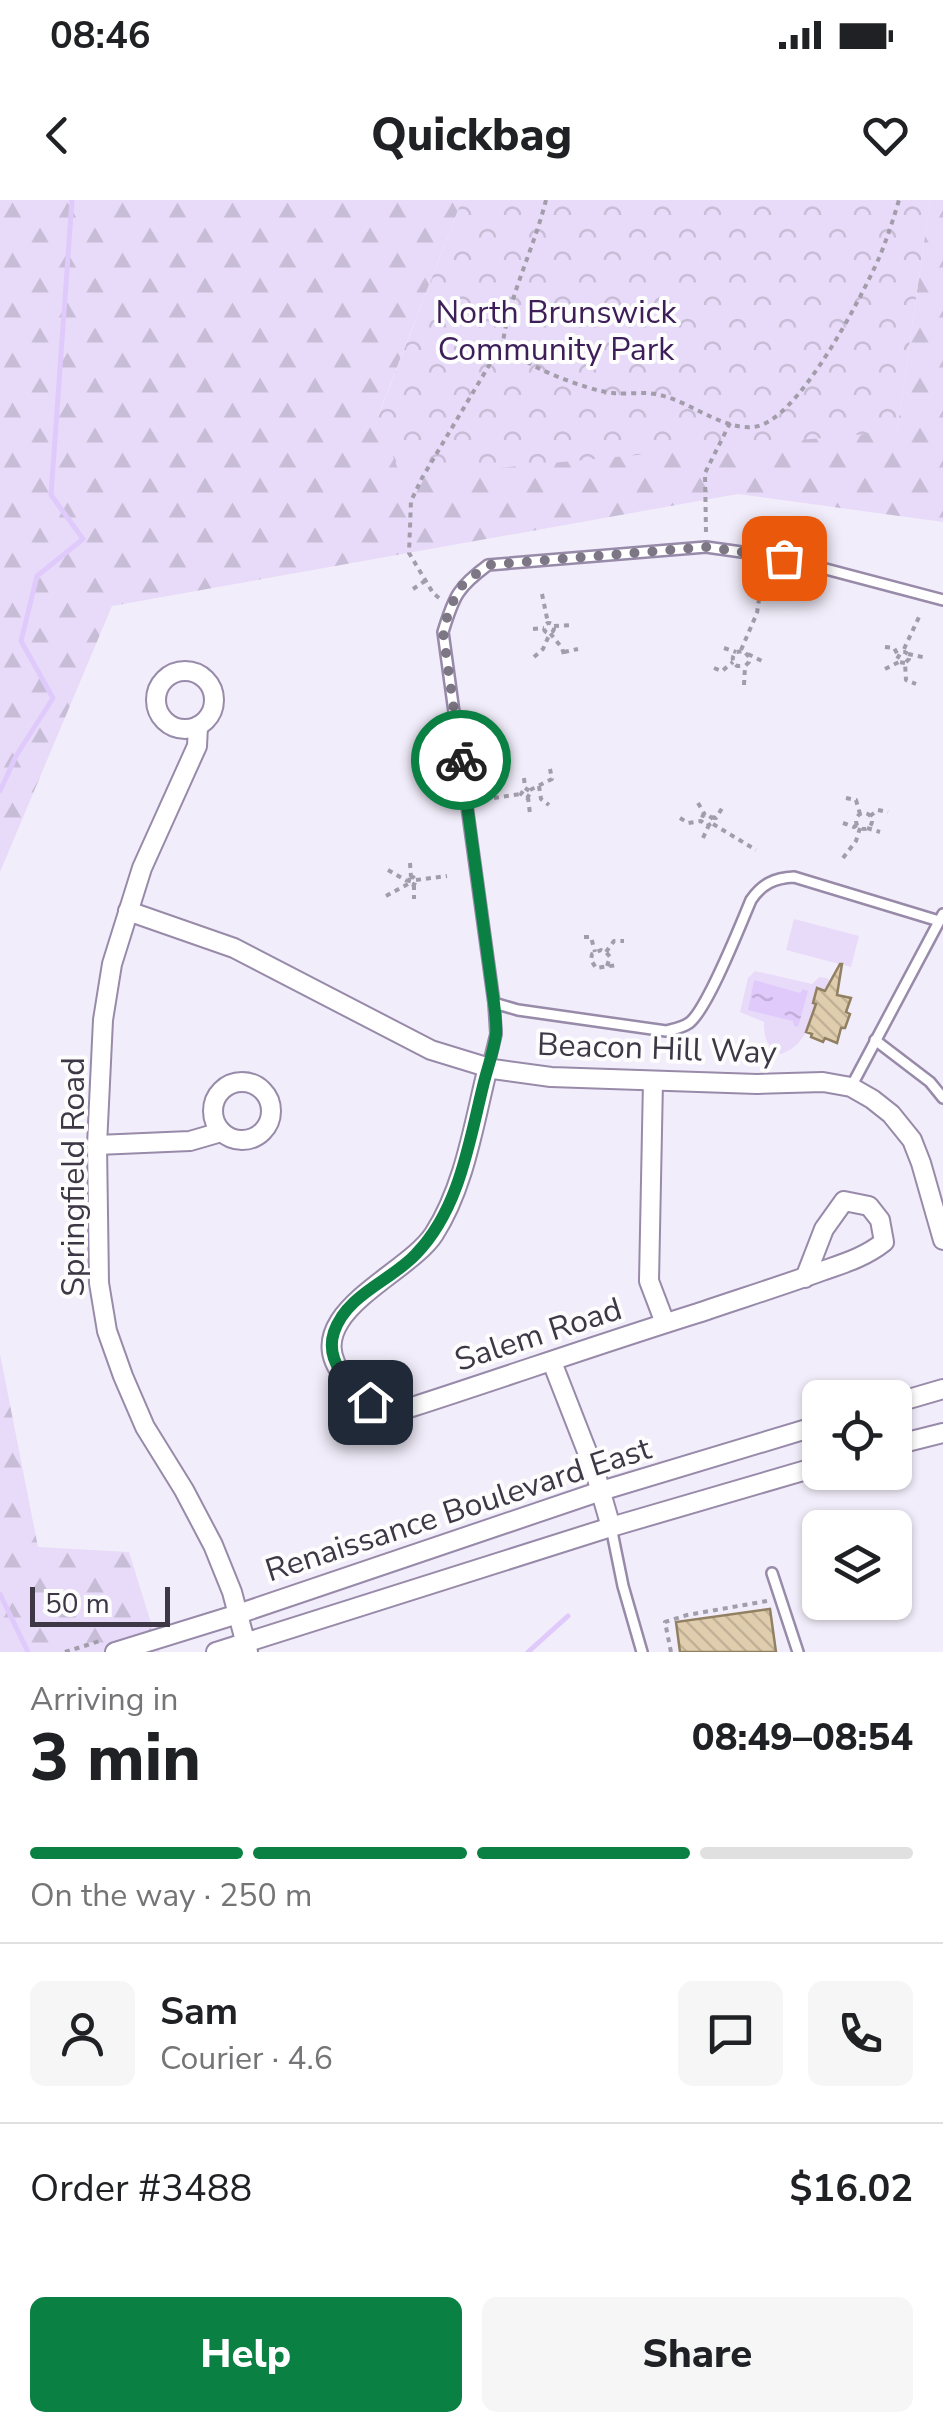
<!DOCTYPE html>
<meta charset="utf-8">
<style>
body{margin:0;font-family:"Nunito Sans",sans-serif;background:#f6f6f6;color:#202124;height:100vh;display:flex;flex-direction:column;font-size:38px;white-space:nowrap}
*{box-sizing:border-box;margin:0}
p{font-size:32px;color:#757577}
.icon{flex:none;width:55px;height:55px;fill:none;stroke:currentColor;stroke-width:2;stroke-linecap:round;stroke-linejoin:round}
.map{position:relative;height:1452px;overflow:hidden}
.drawer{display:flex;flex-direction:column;background:#fff;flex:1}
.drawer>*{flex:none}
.tools{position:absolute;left:802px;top:1180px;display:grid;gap:20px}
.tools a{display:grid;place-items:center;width:110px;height:110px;border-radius:15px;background:#fff;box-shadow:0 2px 8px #0004;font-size:50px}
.scale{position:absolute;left:30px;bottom:25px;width:140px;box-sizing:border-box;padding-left:10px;border:5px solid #3e3846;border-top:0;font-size:28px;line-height:35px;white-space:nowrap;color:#3e3846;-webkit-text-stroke:8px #fdfdfd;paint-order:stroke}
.pin{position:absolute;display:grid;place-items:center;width:85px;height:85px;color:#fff;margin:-42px;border-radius:20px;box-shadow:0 5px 15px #0006}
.courier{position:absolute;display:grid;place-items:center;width:100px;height:100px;margin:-50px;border:8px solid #0b8043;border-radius:50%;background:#fff;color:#222;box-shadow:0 2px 12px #0007}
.head em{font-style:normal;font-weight:800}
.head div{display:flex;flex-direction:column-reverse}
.head{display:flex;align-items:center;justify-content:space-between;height:170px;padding:0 30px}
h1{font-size:65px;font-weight:800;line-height:75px}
.bar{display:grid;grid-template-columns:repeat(4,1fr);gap:15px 10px;align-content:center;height:120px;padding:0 30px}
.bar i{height:12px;border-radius:8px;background:#e0e0e0}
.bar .current{background:#0b8043}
.bar p{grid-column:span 4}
.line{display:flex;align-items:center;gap:25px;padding:0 30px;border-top:2px solid #e0e0e0}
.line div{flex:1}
.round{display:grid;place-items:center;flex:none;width:105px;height:105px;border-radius:15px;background:#f6f6f6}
.button{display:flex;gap:20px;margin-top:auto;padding:20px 30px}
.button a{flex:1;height:115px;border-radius:15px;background:#0b8043;color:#fff;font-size:40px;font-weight:800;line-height:115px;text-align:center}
.button a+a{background:#f6f6f6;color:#202124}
.status{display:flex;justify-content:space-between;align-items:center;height:70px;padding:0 50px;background:#fff;direction:ltr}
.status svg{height:28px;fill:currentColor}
header{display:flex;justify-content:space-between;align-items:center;height:130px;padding:0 30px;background:#fff;font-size:45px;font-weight:800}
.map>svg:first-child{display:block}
.forest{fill:url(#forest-firs)}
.park{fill:url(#park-crowns)}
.pitch{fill:#e8dbf9}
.water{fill:url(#water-ripples)}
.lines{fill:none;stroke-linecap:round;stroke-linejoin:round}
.stream{stroke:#e0cafc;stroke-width:5}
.building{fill:url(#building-back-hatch);stroke:#918062;stroke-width:2.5}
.service-casing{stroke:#988aa9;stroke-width:14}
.minor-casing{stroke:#988aa9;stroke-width:22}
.path{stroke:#a29daa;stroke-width:4;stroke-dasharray:5 5;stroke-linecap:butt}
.service{stroke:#fff;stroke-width:9}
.minor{stroke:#fff;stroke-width:18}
.done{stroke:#7d7785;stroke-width:10;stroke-dasharray:0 18}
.route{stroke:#0b8043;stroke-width:12}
.labels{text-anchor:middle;stroke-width:8;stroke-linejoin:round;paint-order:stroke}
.park-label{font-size:32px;fill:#3d1e58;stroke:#fdfdfd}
.street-label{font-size:32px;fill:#3e3846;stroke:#fdfdfd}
</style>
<div class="status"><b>08:46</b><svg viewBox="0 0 49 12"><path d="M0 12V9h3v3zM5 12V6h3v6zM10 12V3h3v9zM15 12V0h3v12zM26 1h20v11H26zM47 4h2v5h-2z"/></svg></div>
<header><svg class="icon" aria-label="back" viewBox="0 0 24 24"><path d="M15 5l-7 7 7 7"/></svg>Quickbag<svg class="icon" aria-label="heart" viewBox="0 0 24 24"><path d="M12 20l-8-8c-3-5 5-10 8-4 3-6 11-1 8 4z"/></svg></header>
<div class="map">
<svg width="943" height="1452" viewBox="0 0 943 1452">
<defs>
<pattern id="forest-firs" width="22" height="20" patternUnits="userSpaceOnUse" patternTransform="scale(2.5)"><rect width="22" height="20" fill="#e8dbf9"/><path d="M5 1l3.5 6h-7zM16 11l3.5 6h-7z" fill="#c8bdd7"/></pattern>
<pattern id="park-crowns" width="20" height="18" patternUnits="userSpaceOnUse" patternTransform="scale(2.5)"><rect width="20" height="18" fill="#e8dbf9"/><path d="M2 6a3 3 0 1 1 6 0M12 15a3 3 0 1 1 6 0" fill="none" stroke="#c8bdd7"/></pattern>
<pattern id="water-ripples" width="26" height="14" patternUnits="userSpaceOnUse" patternTransform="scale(2.5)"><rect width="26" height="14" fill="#e0cafc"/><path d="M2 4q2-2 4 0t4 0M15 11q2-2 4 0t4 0" fill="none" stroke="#c1aed9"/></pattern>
<pattern id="building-back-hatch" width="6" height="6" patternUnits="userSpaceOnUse" patternTransform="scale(2.5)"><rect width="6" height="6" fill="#e0cdad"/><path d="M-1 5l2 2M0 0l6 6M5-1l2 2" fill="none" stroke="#c1b196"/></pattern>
</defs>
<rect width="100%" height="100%" fill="#f2edfa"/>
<!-- forest -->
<g class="forest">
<path d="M0,0h462l-84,216 519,15 33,-231h13v322l-205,-28 -626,112 -112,266z"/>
<path d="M0,1154l38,193 91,5 31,100h-160z"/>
</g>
<!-- park -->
<path class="park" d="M462,0h468l-33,231 -496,46 -23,-60z"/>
<!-- pitch -->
<g class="pitch">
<path d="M794,719l65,17 -8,31 -65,-17z"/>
<path d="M755,771l57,13 7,-7 8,1 5,5 -7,8 -8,-2 -4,13 8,4c-17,20 -12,37 -40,48 -14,-8 -17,-15 -17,-32l-24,-10 8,-34z"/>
</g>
<!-- water -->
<path class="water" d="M754,780l46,13 3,-4 5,2 -10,36 -4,-1 -1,-5 -45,-11z"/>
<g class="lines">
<!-- stream -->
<g class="stream">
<path d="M0,591l16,-35 37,-58 -32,-57 16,-65 46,-37 -32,-44 21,-295"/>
<path d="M0,1394l28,58"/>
<path d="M528,1452l40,-36"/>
</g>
</g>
<!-- building -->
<g class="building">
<path d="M840,764h2l-5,31 14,3 -5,14 4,2 -5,14h-4l-4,15 -12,-5 -2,4 -12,-5 1,-3 -6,-2 10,-28 -3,-1 4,-15 8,3z"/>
<path d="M770,1409l6,43h-96l-4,-30z"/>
</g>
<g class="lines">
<defs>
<g id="service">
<path d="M494,803l24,7 148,21c8,-2 16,-3 23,-8 18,-13 51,-97 62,-123 11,-16 23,-22 43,-23l145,44"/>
<path d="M875,840l55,42 13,16"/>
<path d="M488,867l8,-33 -2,-31 -51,-371c11,-36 15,-45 45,-67l218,-18 78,11 159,42"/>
<path d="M851,887l92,-173"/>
<path d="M611,1327l12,59 19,66"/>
<path d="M772,1373l26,79"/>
</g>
<g id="minor">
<circle cx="185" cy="500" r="29"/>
<path d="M198,526l-1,20 -55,122 -30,96 -9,56 -6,125 2,138 8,48 16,45 22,51 39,63 29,55 19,47 16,60"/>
<path d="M128,711l106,37 197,102 62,19 58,8 206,7 66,-2 28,5 21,12 19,15 21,26 9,23 22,77"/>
<path d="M488,867c-14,55 -23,119 -54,167 -27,42 -141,82 -89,144 21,25 36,28 67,29 96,-31 190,-64 286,-94 41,-14 83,-27 124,-42 23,-8 43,-14 62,-29l-4,-22 -11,-14 -25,-5 -20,28 -19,49"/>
<path d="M653,881l-4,200 16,42"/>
<circle cx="242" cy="911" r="29"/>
<path d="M97,945l93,-4 31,-9"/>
<path d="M552,1162l43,110 16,55"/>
<path d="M895,1203l48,-14"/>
<path d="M895,1245l48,-12"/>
<path d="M115,1452l123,-38 363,-123 219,-66"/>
<path d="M216,1452l395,-125 209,-61"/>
</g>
</defs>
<!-- service casing -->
<use href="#service" class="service-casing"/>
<!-- minor casing -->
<use href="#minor" class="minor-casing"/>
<!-- path -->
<g class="path">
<path d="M546,0c-12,48 -36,94 -43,142 15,23 83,48 110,51 10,1 21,0 31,0 38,0 73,37 109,34 44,-3 109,-131 126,-169 8,-19 14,-38 20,-58"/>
<path d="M706,332l-1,-59 25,-50"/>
<path d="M413,389l12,-8"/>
<path d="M542,394l6,29"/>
<path d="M439,398l-6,-5 -24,-40 2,-52 11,-23 81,-136"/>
<circle cx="549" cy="428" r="5"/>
<path d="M554,426l18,-1"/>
<path d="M533,429l11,-1"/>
<path d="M885,447l9,1 4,7"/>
<path d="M724,448l12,4"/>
<path d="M904,449l15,-32"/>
<path d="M741,450l16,-37 5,-34"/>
<path d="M564,452l14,-3"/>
<path d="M748,454l16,8"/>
<path d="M908,454l19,4"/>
<path d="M534,457l9,-8 7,-16 12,15 3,10"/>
<path d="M905,463l-6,-1 -2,-3 4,-7h4l4,3v4l-4,4 1,17 10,4"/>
<path d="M714,468l8,3 11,-9"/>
<path d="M885,469l14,-7"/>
<path d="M744,485l1,-19 4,-4v-5l-5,-6 -8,1c-5,5 -4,10 1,14h8"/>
<path d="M524,578l1,10"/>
<path d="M539,586l2,13 8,6"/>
<path d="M525,588l6,4 -4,6 -6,-4z"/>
<path d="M530,590l22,-11 -2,-10"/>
<path d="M528,597l2,17"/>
<path d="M494,598l27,-4"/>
<path d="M846,598l10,2 4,14"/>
<path d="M698,603l7,12"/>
<circle cx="864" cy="621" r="8"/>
<path d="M870,616l8,-6 10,2"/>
<path d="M712,617l4,1 8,-13"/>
<path d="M680,618l8,5 13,-2 6,5 5,-3 1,-4 -6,-5 -4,1 -2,6"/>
<path d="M843,623l11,4 3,-2"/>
<path d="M713,624l43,26"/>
<path d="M867,628l13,4"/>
<path d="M703,638l6,-13"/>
<path d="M843,658l13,-17 4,-13"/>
<path d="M410,663l1,14"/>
<path d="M388,670l19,11"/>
<path d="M410,677h3l3,3 -2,5 -6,-1z"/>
<path d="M416,680l31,-4"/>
<path d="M414,685v14"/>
<path d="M386,696l22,-12"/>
<path d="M584,737h7l4,15"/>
<path d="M606,752l8,-11h10"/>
<path d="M607,766l3,-9 -4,-5 -5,-2 -9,4 -1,6 5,8 21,-3"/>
<path d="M65,1452l38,-12"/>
<path d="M671,1452l-6,-30 22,-7 80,-14"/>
</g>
<!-- service -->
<use href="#service" class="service"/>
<!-- minor -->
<use href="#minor" class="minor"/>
</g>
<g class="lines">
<!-- done -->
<path class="done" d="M461,560l-18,-128 7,-25 13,-23 25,-19 218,-18 78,11"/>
<!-- route -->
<path class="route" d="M370,1202c-20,-17 -46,-40 -36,-70 13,-38 57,-51 82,-78 43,-44 53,-111 67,-168 4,-17 11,-35 13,-52 1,-10 -1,-21 -2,-31l-33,-243"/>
</g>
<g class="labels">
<!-- park labels -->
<g class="park-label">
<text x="556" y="123">North Brunswick<tspan x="556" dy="37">Community Park</tspan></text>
</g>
<!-- street labels -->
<g class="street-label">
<text transform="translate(657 848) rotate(2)" y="11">Beacon Hill Way</text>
<text transform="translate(73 977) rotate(-90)" y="11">Springfield Road</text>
<text transform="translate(538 1134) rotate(-18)" y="11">Salem Road</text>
<text transform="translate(458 1309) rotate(-18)" y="11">Renaissance Boulevard East</text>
</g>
</g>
</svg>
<div class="tools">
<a><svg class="icon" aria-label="locate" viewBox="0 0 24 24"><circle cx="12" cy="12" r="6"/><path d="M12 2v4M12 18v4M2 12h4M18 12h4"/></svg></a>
<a><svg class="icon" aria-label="layers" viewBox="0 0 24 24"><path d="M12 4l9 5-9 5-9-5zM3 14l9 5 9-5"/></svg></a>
</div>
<div class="scale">50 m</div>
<div class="pin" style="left:784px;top:358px;background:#ea580c"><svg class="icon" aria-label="bag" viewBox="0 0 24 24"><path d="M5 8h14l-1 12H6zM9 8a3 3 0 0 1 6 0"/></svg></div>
<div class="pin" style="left:370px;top:1202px;background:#1f2937"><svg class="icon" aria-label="home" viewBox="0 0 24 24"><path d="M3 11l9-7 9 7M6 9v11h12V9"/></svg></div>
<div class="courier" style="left:461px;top:560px"><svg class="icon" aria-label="bike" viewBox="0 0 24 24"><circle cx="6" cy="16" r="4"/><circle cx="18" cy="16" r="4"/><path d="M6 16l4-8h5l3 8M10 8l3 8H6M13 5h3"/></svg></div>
</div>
<section class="drawer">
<div class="head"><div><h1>3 min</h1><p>Arriving in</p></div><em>08:49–08:54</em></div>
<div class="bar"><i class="current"></i><i class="current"></i><i class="current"></i><i></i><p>On the way · 250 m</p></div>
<div class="line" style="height:180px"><a class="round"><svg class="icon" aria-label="person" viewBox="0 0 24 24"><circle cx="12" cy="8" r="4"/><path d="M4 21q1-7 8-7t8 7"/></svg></a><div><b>Sam</b><p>Courier · 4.6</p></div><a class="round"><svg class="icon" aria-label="chat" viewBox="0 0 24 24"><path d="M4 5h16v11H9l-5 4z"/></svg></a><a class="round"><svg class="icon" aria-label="phone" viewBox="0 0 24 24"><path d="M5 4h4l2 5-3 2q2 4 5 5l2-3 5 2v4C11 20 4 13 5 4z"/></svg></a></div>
<div class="line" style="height:130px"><div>Order #3488</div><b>$16.02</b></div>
<div class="button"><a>Help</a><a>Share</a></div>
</section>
